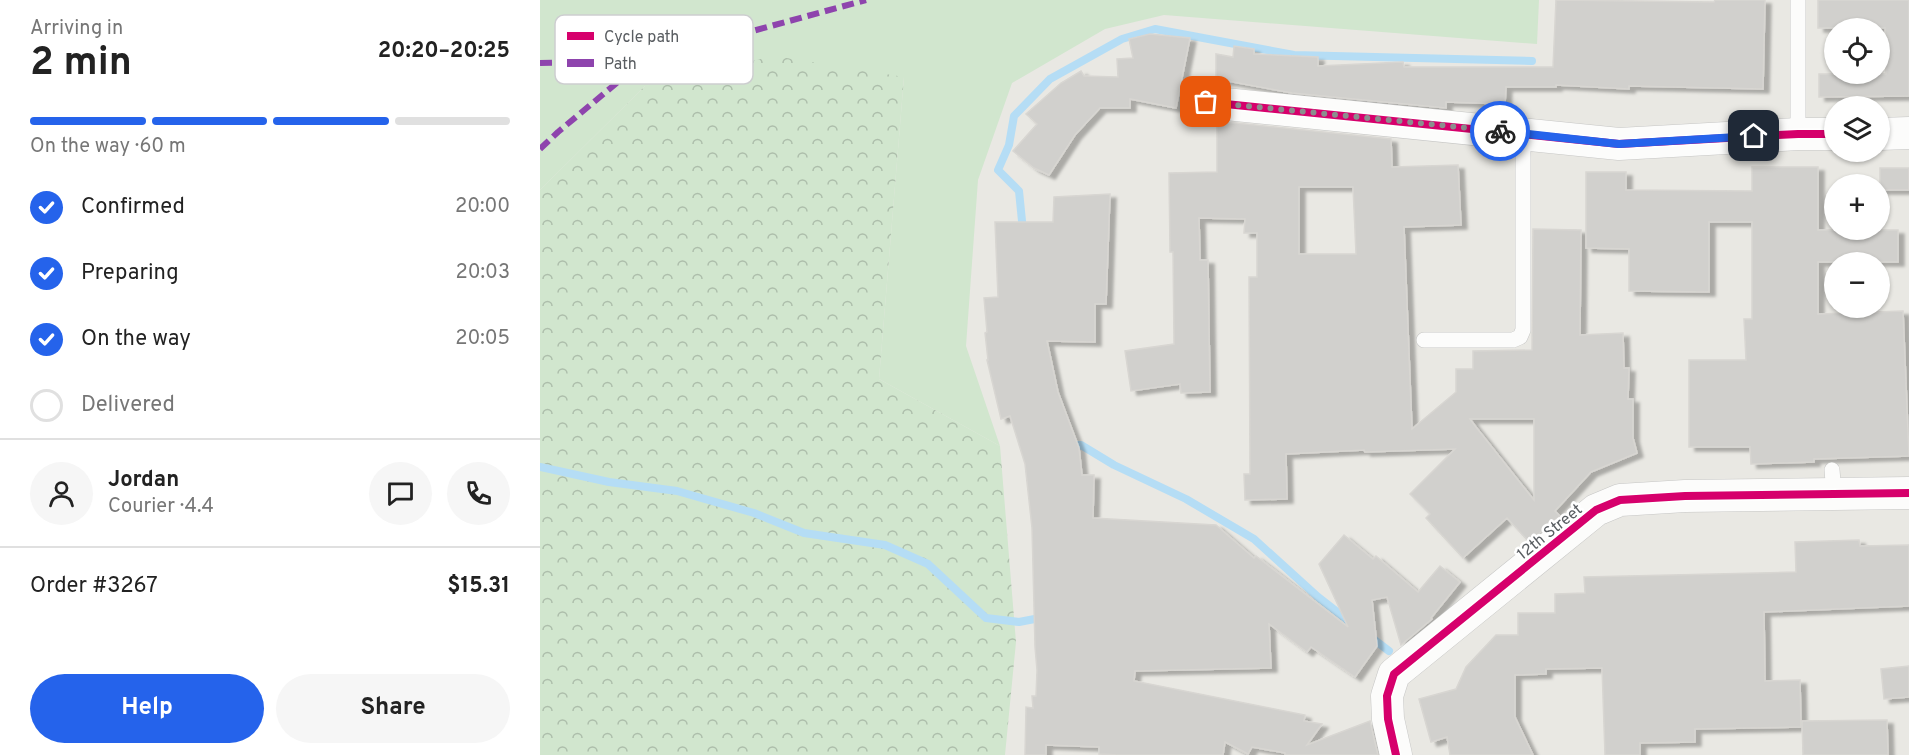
<!DOCTYPE html>
<meta charset="utf-8">
<style>
body{margin:0;font-family:Overpass,sans-serif;background:#f6f6f6;color:#222;height:100vh;display:flex;flex-direction:column;font-size:22px;white-space:nowrap}
*{box-sizing:border-box;margin:0}
p{font-size:20px;color:#767676}
.icon{flex:none;width:33px;height:33px;fill:none;stroke:currentColor;stroke-width:2;stroke-linecap:round;stroke-linejoin:round}
.map{position:relative;flex:1;overflow:hidden}
.side{display:flex;flex-direction:column;background:#fff;width:540px}
.side>*{flex:none}
.buttons{position:absolute;left:1284px;top:18px;display:grid;gap:12px}
.buttons a{display:grid;place-items:center;width:66px;height:66px;border-radius:50%;background:#fff;box-shadow:0 2px 4px #0004;font-size:30px}
.pin{position:absolute;display:grid;place-items:center;width:51px;height:51px;color:#fff;margin:-26px;border-radius:12px;box-shadow:0 3px 9px #0006}
.courier{position:absolute;display:grid;place-items:center;width:60px;height:60px;margin:-30px;border:4px solid #2563eb;border-radius:50%;background:#fff;color:#222;box-shadow:0 2px 8px #0007}
.summary em{font-style:normal;font-weight:700}
.summary div{display:flex;flex-direction:column-reverse}
.summary{display:flex;align-items:center;justify-content:space-between;height:102px;padding:0 30px}
h1{font-size:39px;font-weight:700;line-height:45px}
.bar{display:grid;grid-template-columns:repeat(4,1fr);gap:9px 6px;align-content:center;height:72px;padding:0 30px}
.bar i{height:8px;border-radius:4px;background:#e0e0e0}
.bar .on{background:#2563eb}
.bar p{grid-column:span 4}
.line{display:flex;align-items:center;gap:15px;padding:0 30px;border-top:2px solid #e0e0e0}
.line div{flex:1}
.round{display:grid;place-items:center;flex:none;width:63px;height:63px;border-radius:32px;background:#f6f6f6}
ol{padding:0 30px;list-style:none}
li{display:flex;align-items:center;gap:18px;height:66px}
li p{margin-inline-start:auto}
li .icon{padding:6px;border-radius:50%;background:#2563eb;color:#fff;stroke-width:4}
li:last-child{color:#767676}
li i{width:33px;height:33px;border:3px solid #e0e0e0;border-radius:50%}
.primary-button{display:flex;gap:12px;margin-top:auto;padding:12px 30px}
.primary-button a{flex:1;height:69px;border-radius:36px;background:#2563eb;color:#fff;font-size:24px;font-weight:700;line-height:69px;text-align:center}
.primary-button a+a{background:#f6f6f6;color:#222}
main{display:flex;flex:1;min-height:0}
.map>svg:first-child{display:block}
.green{fill:#d1e6ce}
.forest{fill:url(#forest-crowns)}
.lines{fill:none;stroke-linecap:round;stroke-linejoin:round}
.stream{stroke:#b5ddf5;stroke-width:8}
.building{fill:#d1d0cd;stroke:#d8d6d2;stroke-width:1.5;fill-rule:evenodd;filter:url(#shadow)}
.service-casing{stroke:#c6c6c5;stroke-width:16}
.minor-casing{stroke:#c6c6c5;stroke-width:33}
.service{stroke:#fcfcfb;stroke-width:15}
.minor{stroke:#fcfcfb;stroke-width:32}
.quiet{stroke:#8e44ad;stroke-width:6;stroke-dasharray:12 6;stroke-linecap:butt}
.cycleway-casing{stroke:#fff;stroke-width:11}
.cycleway{stroke:#d6006c;stroke-width:8}
.done{stroke:#8b8e8e;stroke-width:6;stroke-dasharray:0 10.8}
.route{stroke:#2563eb;stroke-width:8}
.labels{text-anchor:middle;stroke-width:5;stroke-linejoin:round;paint-order:stroke}
.street-label{font-size:16px;fill:#595d61;stroke:#fff}
.key{fill:#fff;stroke:#cdced0;stroke-width:1.5}
.key-label{font-size:16px;fill:#595d61}
</style>
<main>
<section class="side">
<div class="summary"><div><h1>2 min</h1><p>Arriving in</p></div><em>20:20–20:25</em></div>
<div class="bar"><i class="on"></i><i class="on"></i><i class="on"></i><i></i><p>On the way · 60 m</p></div>
<ol>
<li><svg class="icon" aria-label="check" viewBox="0 0 24 24"><path d="M5 12l5 5 9-10"/></svg>Confirmed<p>20:00</p></li>
<li><svg class="icon" aria-label="check" viewBox="0 0 24 24"><path d="M5 12l5 5 9-10"/></svg>Preparing<p>20:03</p></li>
<li><svg class="icon" aria-label="check" viewBox="0 0 24 24"><path d="M5 12l5 5 9-10"/></svg>On the way<p>20:05</p></li>
<li><i></i>Delivered</li>
</ol>
<div class="line" style="height:108px"><a class="round"><svg class="icon" aria-label="person" viewBox="0 0 24 24"><circle cx="12" cy="8" r="4"/><path d="M4 21q1-7 8-7t8 7"/></svg></a><div><b>Jordan</b><p>Courier · 4.4</p></div><a class="round"><svg class="icon" aria-label="chat" viewBox="0 0 24 24"><path d="M4 5h16v11H9l-5 4z"/></svg></a><a class="round"><svg class="icon" aria-label="phone" viewBox="0 0 24 24"><path d="M5 4h4l2 5-3 2q2 4 5 5l2-3 5 2v4C11 20 4 13 5 4z"/></svg></a></div>
<div class="line" style="height:78px"><div>Order #3267</div><b>$15.31</b></div>
<div class="primary-button"><a>Help</a><a>Share</a></div>
</section>
<div class="map">
<svg width="1369" height="755" viewBox="0 0 1369 755">
<defs>
<pattern id="forest-crowns" width="20" height="18" patternUnits="userSpaceOnUse" patternTransform="scale(1.5)"><rect width="20" height="18" fill="#d1e6ce"/><path d="M2 6a3 3 0 1 1 6 0M12 15a3 3 0 1 1 6 0" fill="none" stroke="#adbeab"/></pattern>
<filter id="shadow"><feDropShadow dx="6" dy="4" stdDeviation="1.5" flood-color="#0004"/></filter>
</defs>
<rect width="100%" height="100%" fill="#e9e8e3"/>
<!-- green -->
<path class="green" d="M0,0h999l-2,44 -373,-29 -59,14 -93,54 -34,97 -12,166 34,100 -121,-67 25,-302 -259,9 -105,104z"/>
<!-- forest -->
<path class="forest" d="M234,56l130,21 -25,302 121,67 16,196 -11,113h-465v-565l105,-104z"/>
<g class="lines">
<!-- stream -->
<g class="stream">
<path d="M483,231l-4,-40 -21,-21 11,-25 5,-29 36,-37 72,-40 33,-10 139,26 238,6"/>
<path d="M527,445h14l33,20 72,34 68,40 64,58 32,25"/>
<path d="M0,467l69,15 68,9 77,22 50,20 81,12 43,19 58,54 33,4 26,-5"/>
<path d="M828,635l21,16"/>
</g>
</g>
<!-- building -->
<g class="building">
<path d="M1016,0l158,2 1,-2h50l-2,89 -134,-3v3l-73,-4v2h-50l-1,17 -59,-2v6l-154,-15 -76,-14v-25l17,3 1,-11 20,3v5l64,3v9l85,-4 1,5h149z"/>
<path d="M1278,0h91v96l-90,1v-23h67l-1,-46h-67z"/>
<path d="M610,34l40,4 -14,70 -46,-9v9h-30l-25,27 -26,40 -15,-7 -21,-17 24,-27 -11,-10 35,-31 20,-12 3,5 34,1 -1,-18 16,-1 -4,-19z"/>
<path d="M677,123h19l155,16 1,28 66,-2 3,60 -57,2 8,202 44,-37v-23h17v-18l59,-1 1,-121 48,1 -1,105 43,-2 1,35h5l-1,31h5v39l4,15 -46,19 -36,39 5,5 -31,26 -22,-24 -44,40 -37,-40 4,-4 -20,-20 45,-45 -90,3 -1,-2 -78,4 1,45 -42,1 -1,-26h6l-1,-197h8v-44h-13l1,-14 -46,-1 1,42h8l2,132 -29,1 -1,-9 -49,7 -6,-40 49,-7 -1,-92h-3l-1,-79 48,-1zM759,187h54l3,67h-57zM930,419h64v81l-58,-73z"/>
<path d="M1212,167h66v63h80v32h-80v52l85,-3 6,145 -95,3v3l-63,2 -1,-17h-61v-87h57l-2,-41h8v-97h-43v70l-80,-1v-42l-43,-1v-76h40v18l126,1z"/>
<rect x="1340" y="168" width="29" height="22"/>
<path d="M570,194l-4,110h-11v38l-48,-1 11,51 21,56 3,27h12l-1,43 123,7 38,33 2,-2 92,71 -29,-63 25,-29 29,24 3,-3 42,36 22,-26 20,16 -29,36 1,1 -31,26 -14,-48 -15,3 5,46 -22,31 -44,-30 -4,5 -38,-28 2,44 -136,3 -1,10 171,34 -1,6 18,3 -15,21 63,-24 8,34h-93v-2l-33,-6 -4,7 -23,-12 -2,13h-104l-20,-1v-7l-53,-2v10h-21l1,-48 7,1 -1,-12h4l1,-26 -2,-23 -3,-119 -7,-64 -15,-48 -9,3 -14,-59h1l-3,-27 2,-1 -3,-34 14,-1 -3,-75h58l1,-25z"/>
<path d="M1319,540l1,6 49,-1v61l-145,6 1,69 35,-1 1,47 -106,2v13l-55,1v12h-35l-3,-87 -56,1v5l-31,1v42l18,38h-83l-3,-18 -16,5 -12,-43 37,-10 10,-22 30,-32h22v-22h37v-19l30,-1 -1,-16 212,-5 -1,-30z"/>
<path d="M1369,666v31l-25,2 -3,-30z"/>
<path d="M1347,720l1,35h-85l-1,-34z"/>
</g>
<g class="lines">
<defs>
<g id="service">
<path d="M1258,134v-134"/>
<path d="M884,340h89l7,-3 3,-7v-197"/>
<path d="M1292,470l2,23"/>
</g>
<g id="minor">
<path d="M666,102l413,42 179,-10h36"/>
<path d="M1340,134l29,-1"/>
<path d="M856,755l-8,-36 -1,-23 7,-22 202,-164 24,-10 65,-4 224,-3"/>
</g>
</defs>
<!-- service casing -->
<use href="#service" class="service-casing"/>
<!-- minor casing -->
<use href="#minor" class="minor-casing"/>
<!-- service -->
<use href="#service" class="service"/>
<!-- minor -->
<use href="#minor" class="minor"/>
<!-- quiet -->
<g class="quiet">
<path d="M0,63l103,-2"/>
<path d="M0,149l18,-17 85,-71 223,-61"/>
</g>
<defs>
<g id="cycleway">
<path d="M666,102l413,42 179,-10h36"/>
<path d="M856,755l-8,-36 -1,-23 7,-22 202,-164 24,-10 65,-4 224,-3"/>
</g>
</defs>
<!-- cycleway casing -->
<use href="#cycleway" class="cycleway-casing"/>
<!-- cycleway -->
<use href="#cycleway" class="cycleway"/>
</g>
<g class="lines">
<!-- done -->
<path class="done" d="M666,102l294,29"/>
<!-- route -->
<path class="route" d="M960,131l119,13 135,-8"/>
</g>
<g class="labels">
<!-- street labels -->
<g class="street-label">
<text transform="translate(1009 531) rotate(-39)" y="6">12th Street</text>
</g>
</g>
<!-- legend -->
<rect x="15" y="15" width="198" height="69" rx="9" class="key"/>
<rect x="27" y="32" width="27" height="8" fill="#d6006c"/>
<rect x="27" y="59" width="27" height="8" fill="#8e44ad"/>
<g class="key-label">
<text x="64" y="42">Cycle path</text>
<text x="64" y="69">Path</text>
</g>
</svg>
<div class="buttons">
<a><svg class="icon" aria-label="locate" viewBox="0 0 24 24"><circle cx="12" cy="12" r="6"/><path d="M12 2v4M12 18v4M2 12h4M18 12h4"/></svg></a>
<a><svg class="icon" aria-label="layers" viewBox="0 0 24 24"><path d="M12 4l9 5-9 5-9-5zM3 14l9 5 9-5"/></svg></a>
<a>+</a>
<a>−</a>
</div>
<div class="pin" style="left:666px;top:102px;background:#ea580c"><svg class="icon" aria-label="bag" viewBox="0 0 24 24"><path d="M5 8h14l-1 12H6zM9 8a3 3 0 0 1 6 0"/></svg></div>
<div class="pin" style="left:1214px;top:136px;background:#1f2937"><svg class="icon" aria-label="home" viewBox="0 0 24 24"><path d="M3 11l9-7 9 7M6 9v11h12V9"/></svg></div>
<div class="courier" style="left:960px;top:131px"><svg class="icon" aria-label="bike" viewBox="0 0 24 24"><circle cx="6" cy="16" r="4"/><circle cx="18" cy="16" r="4"/><path d="M6 16l4-8h5l3 8M10 8l3 8H6M13 5h3"/></svg></div>
</div>
</main>
